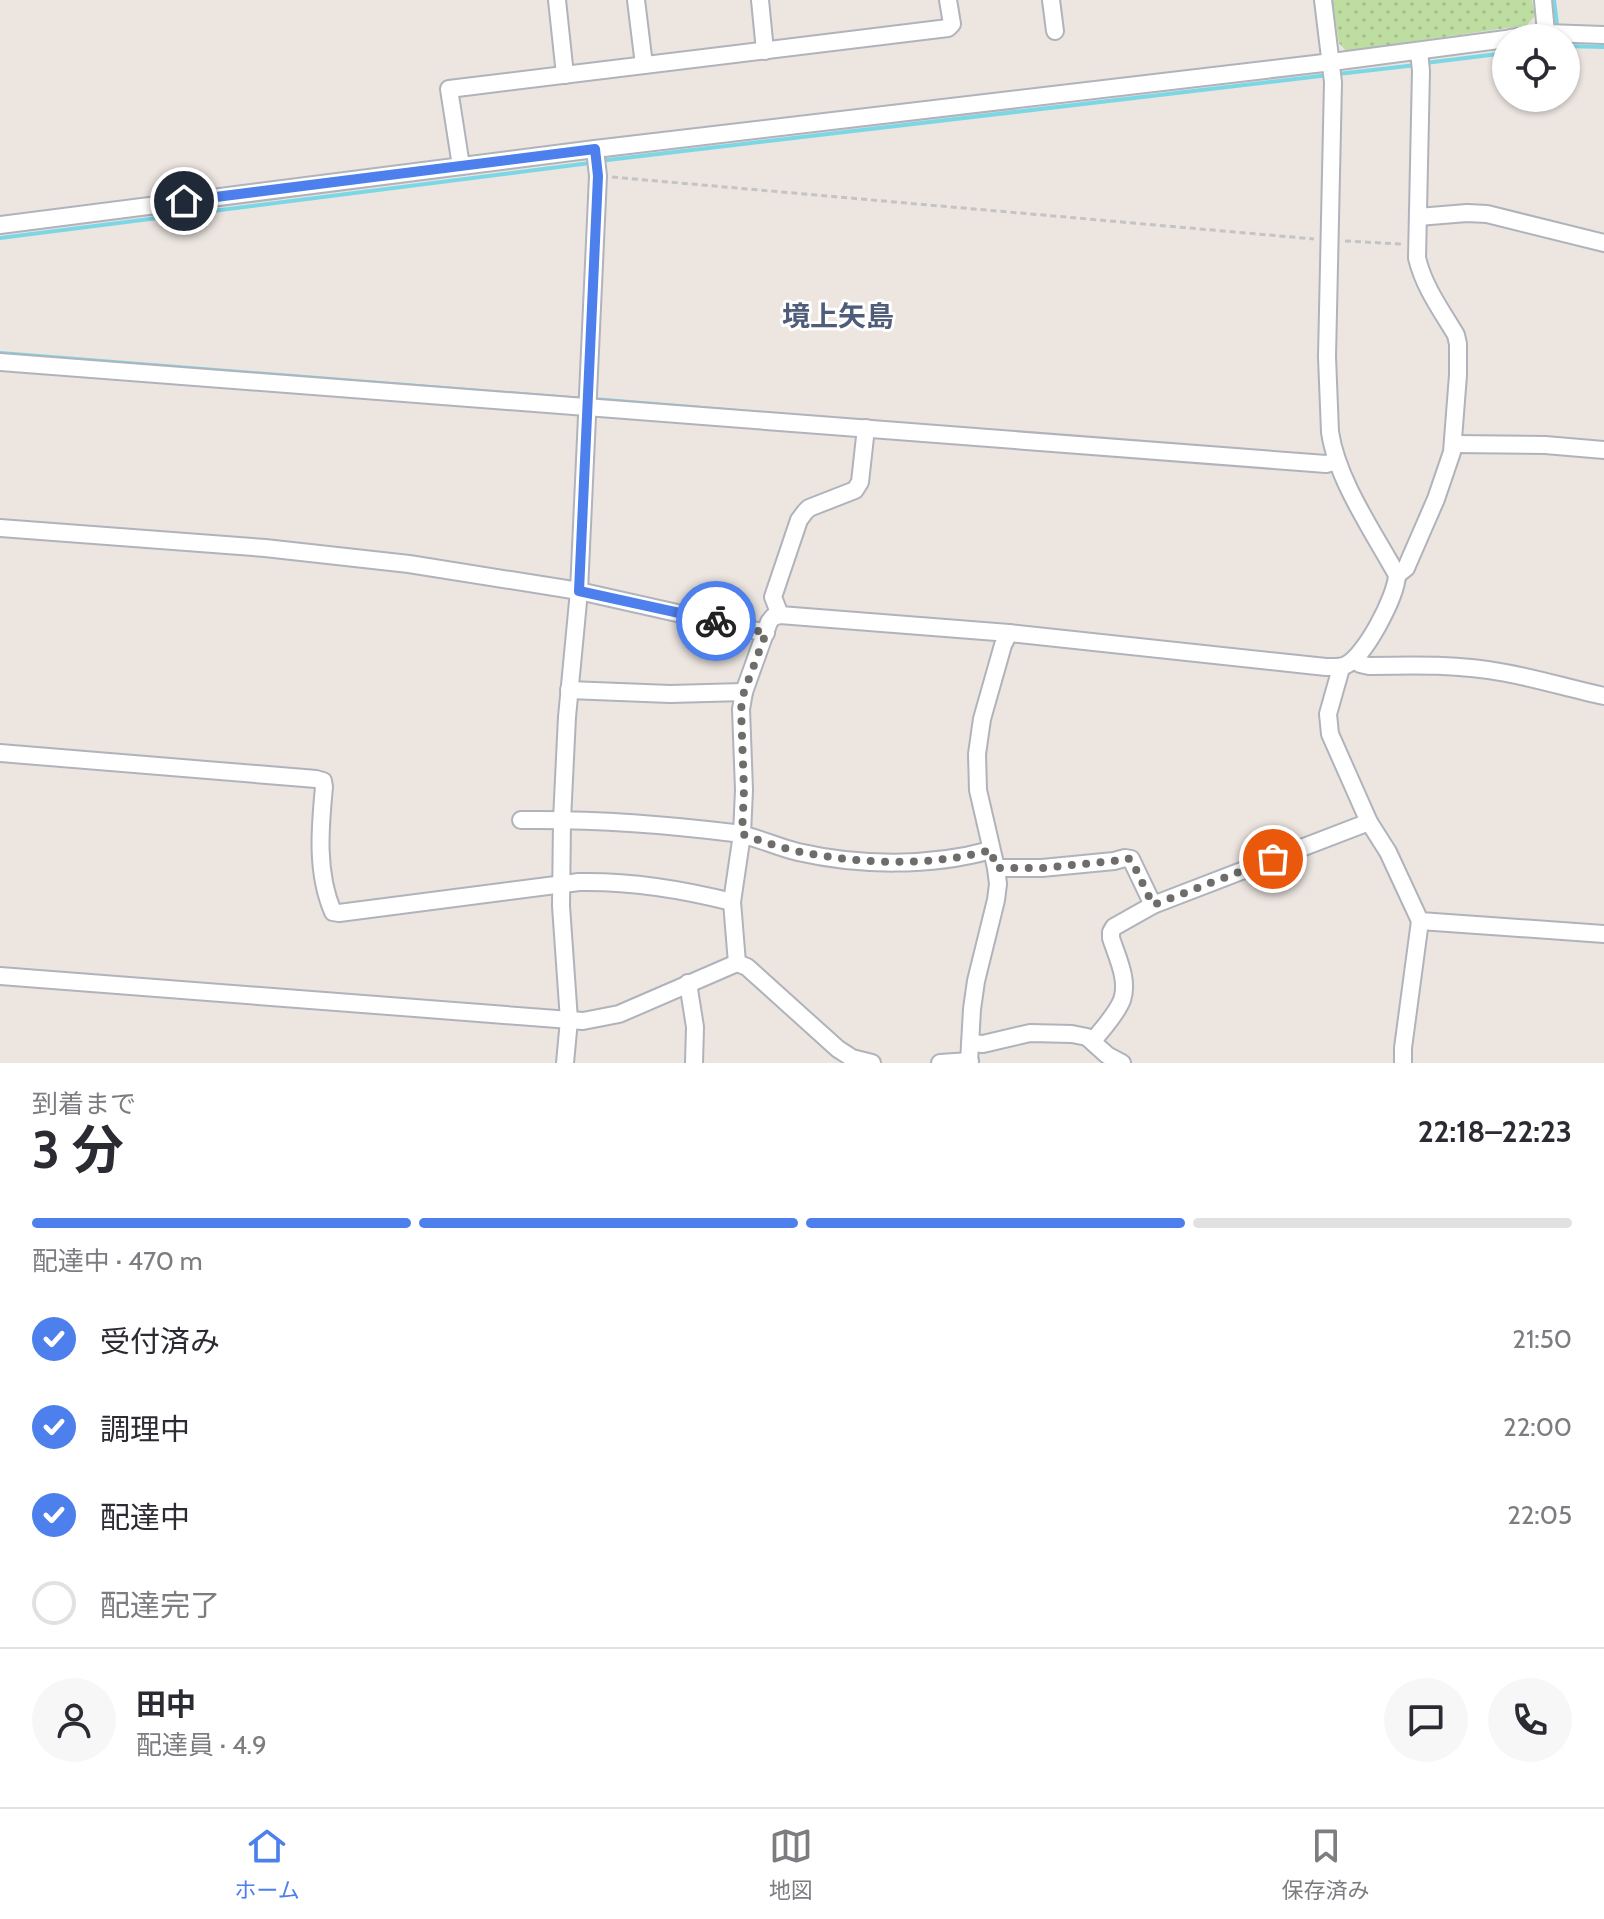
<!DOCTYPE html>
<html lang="ja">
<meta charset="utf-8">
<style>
body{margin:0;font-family:Cabin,"Noto Sans JP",sans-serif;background:#f7f7f7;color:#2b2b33;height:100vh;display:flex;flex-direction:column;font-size:30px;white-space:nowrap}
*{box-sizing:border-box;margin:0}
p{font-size:26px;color:#7c7c81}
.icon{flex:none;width:44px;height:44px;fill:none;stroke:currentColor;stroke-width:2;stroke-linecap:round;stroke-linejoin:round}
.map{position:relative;height:1063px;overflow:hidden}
.details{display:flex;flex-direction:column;background:#fff;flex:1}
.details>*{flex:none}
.tools{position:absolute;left:1492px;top:24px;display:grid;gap:16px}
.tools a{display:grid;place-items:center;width:88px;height:88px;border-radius:50%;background:#fff;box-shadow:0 2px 6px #0004;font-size:40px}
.pin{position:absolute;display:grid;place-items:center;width:68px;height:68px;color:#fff;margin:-34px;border:4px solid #fff;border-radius:50%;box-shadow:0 2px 8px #0007}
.courier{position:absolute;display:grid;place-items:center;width:80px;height:80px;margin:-40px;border:6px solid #4d80ec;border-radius:50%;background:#fff;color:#222;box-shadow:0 2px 10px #0007}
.summary em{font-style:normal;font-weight:700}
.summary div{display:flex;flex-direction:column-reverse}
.summary{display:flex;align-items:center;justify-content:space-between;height:136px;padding:0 32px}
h1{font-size:52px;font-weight:700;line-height:60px}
.bar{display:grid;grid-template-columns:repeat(4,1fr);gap:12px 8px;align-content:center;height:96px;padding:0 32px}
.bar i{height:10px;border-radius:6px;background:#e1e1e2}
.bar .current{background:#4d80ec}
.bar p{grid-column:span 4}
.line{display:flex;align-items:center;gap:20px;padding:0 32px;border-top:2px solid #e1e1e2}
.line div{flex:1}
.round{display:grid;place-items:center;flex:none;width:84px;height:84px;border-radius:42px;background:#f7f7f7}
ol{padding:0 32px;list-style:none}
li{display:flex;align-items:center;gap:24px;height:88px}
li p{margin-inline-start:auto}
li .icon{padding:8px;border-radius:50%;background:#4d80ec;color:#fff;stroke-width:4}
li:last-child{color:#7c7c81}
li i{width:44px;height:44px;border:4px solid #e1e1e2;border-radius:50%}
.tab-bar{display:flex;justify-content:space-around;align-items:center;height:112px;border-top:2px solid #e1e1e2;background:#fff;font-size:22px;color:#7c7c81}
.tab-bar a{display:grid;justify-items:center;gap:4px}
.tab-bar .current{color:#4d80ec}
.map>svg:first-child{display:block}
.park{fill:url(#park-dots)}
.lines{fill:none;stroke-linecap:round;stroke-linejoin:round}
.stream{stroke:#7cd7e5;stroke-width:4}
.minor-casing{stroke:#b0b3bb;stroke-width:20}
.path{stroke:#c4c4c4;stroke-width:3;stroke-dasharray:6 4;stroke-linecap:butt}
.minor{stroke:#fff;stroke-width:16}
.done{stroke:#6f6d6b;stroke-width:8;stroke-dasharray:0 14.4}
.route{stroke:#4d80ec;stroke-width:10}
.labels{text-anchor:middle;stroke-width:6;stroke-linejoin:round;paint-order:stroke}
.quarter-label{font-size:28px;font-weight:bold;fill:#4f5d79;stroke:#fff}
</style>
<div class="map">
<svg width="1604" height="1063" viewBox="0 0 1604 1063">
<defs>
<pattern id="park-dots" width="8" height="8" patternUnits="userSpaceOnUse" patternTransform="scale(2)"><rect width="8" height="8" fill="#bedea1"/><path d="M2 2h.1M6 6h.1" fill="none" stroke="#a3bf8b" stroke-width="1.8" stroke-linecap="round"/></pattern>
</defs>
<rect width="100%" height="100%" fill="#ece5e0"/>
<!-- park -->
<path class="park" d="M1332,0h200l3,16 -8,9 -181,26 -7,-8z"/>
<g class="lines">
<!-- stream -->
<g class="stream">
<path d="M1554,0l3,24"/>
<path d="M1566,46l38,1"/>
<path d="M1425,63l81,-10"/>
<path d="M1338,74l78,-9"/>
<path d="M599,161l730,-86"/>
<path d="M0,238l590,-75"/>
<path d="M0,353l584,46"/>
<path d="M593,399l170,14"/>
</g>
<defs>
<g id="minor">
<path d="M557,0l8,75"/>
<path d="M636,0l8,65"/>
<path d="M760,0l5,51"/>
<path d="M1051,0l4,31"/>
<path d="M1543,0l3,33"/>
<path d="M1510,38l36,-5 58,2"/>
<path d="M461,166l-12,-77 499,-61 4,-4 -4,-24"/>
<path d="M1418,217l49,-4 20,1 117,29"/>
<path d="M0,225l595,-76 737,-87 174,-23"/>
<path d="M0,362l1326,102 11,-3"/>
<path d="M1453,444l92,1 59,5"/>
<path d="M0,528l265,20 144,16 170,27 187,42"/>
<path d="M1397,575l9,-7 30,-69 16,-47 6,-77v-31l-2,-9c-15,-25 -32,-48 -39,-77l4,-187 -2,-20"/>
<path d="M780,615l-7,-18 26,-77 6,-8 4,-4 46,-18 5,-8 6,-54"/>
<path d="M1355,659l5,5 9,2c45,-1 92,-2 137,7 33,6 65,16 98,23"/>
<path d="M1341,668l-13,46 2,20 39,88 19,30 32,69 184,13"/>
<path d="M569,690l101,4 74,-2"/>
<path d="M0,753l316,26 7,2 1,6c-4,41 -8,86 9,125l6,1 240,-31c53,-1 102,7 153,20"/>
<path d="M521,820c71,-1 142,4 213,13 21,3 42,14 64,19 61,14 132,15 193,-2"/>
<path d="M996,868h46l72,-7 11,-3 6,1 22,46"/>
<path d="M737,963l-5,-61 10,-68 2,-44 -3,-81 3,-17 25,-70 4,-5 7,-2 229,18 317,34c7,0 14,1 20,-2 19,-9 50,-68 51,-90 -23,-42 -60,-95 -67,-143l-3,-75 6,-275 -10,-82"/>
<path d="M0,976l583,45 36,-7 118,-51 10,4 91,82 14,9 20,5"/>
<path d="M688,983l7,44 -1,36"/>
<path d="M1093,1041c10,-13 23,-26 29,-41 7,-20 -5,-43 -11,-62v-6l3,-5 39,-22 216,-83"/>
<path d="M970,1043l13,1 47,-11 42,1 15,3 20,18 15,8"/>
<path d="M565,1063l4,-43 -8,-114 1,-86 5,-103 12,-126 19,-415 -3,-27"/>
<path d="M940,1063l30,-2"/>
<path d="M969,1063l3,-54 4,-28 20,-81 2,-16 -2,-16 -18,-78 -1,-36 5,-35 21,-74 6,-12"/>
<path d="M1403,1063v-15l17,-127"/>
</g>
</defs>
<!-- minor casing -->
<use href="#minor" class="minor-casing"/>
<!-- path -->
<g class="path">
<path d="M612,177l702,62"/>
<path d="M1345,241l56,3"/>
</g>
<!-- minor -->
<use href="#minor" class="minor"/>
</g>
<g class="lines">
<!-- done -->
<path class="done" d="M716,621l50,12 -22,59 -3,17 3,81 -2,44c19,7 39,14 59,18 61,12 129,15 190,-2l5,18h46l72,-7 11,-3 6,1 22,46 120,-46"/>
<!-- route -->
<path class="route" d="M184,201l411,-52 3,27 -19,415 137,30"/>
</g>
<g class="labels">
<!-- quarter labels -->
<g class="quarter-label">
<text x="838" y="326">境上矢島</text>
</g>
</g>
</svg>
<div class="tools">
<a><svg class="icon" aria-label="locate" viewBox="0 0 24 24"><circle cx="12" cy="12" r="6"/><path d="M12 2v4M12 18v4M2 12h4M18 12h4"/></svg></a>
</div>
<div class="pin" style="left:1273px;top:859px;background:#ea580c"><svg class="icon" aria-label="bag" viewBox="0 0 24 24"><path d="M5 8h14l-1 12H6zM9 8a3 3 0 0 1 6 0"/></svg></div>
<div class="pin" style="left:184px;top:201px;background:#1f2937"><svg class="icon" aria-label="home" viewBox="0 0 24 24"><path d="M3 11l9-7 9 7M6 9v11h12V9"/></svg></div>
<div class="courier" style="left:716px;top:621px"><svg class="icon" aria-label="bike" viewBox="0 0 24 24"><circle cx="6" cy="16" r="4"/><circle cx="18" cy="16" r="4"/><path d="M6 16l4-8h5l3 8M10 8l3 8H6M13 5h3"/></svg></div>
</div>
<section class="details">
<div class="summary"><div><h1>3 分</h1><p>到着まで</p></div><em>22:18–22:23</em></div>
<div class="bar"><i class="current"></i><i class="current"></i><i class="current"></i><i></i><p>配達中 · 470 m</p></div>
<ol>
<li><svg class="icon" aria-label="check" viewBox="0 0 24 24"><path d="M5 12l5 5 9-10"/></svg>受付済み<p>21:50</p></li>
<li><svg class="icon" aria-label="check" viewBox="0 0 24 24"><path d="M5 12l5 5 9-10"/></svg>調理中<p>22:00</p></li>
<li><svg class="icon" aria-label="check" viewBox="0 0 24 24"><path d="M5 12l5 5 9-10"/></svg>配達中<p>22:05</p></li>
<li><i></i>配達完了</li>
</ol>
<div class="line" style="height:144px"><a class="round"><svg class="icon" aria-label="person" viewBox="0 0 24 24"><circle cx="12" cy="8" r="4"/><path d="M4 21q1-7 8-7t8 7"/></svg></a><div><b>田中</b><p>配達員 · 4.9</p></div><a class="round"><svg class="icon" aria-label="chat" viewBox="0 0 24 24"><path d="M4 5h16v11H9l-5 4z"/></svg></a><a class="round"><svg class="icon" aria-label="phone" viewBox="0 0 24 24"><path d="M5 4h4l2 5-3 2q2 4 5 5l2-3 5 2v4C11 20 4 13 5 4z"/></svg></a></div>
</section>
<nav class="tab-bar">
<a class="current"><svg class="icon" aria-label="home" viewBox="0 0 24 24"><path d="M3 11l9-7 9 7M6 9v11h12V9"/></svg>ホーム</a>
<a><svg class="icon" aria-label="map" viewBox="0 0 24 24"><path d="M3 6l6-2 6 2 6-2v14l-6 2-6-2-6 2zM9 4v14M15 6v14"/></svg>地図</a>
<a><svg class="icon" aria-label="saved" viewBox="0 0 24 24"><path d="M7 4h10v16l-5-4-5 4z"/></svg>保存済み</a>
</nav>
